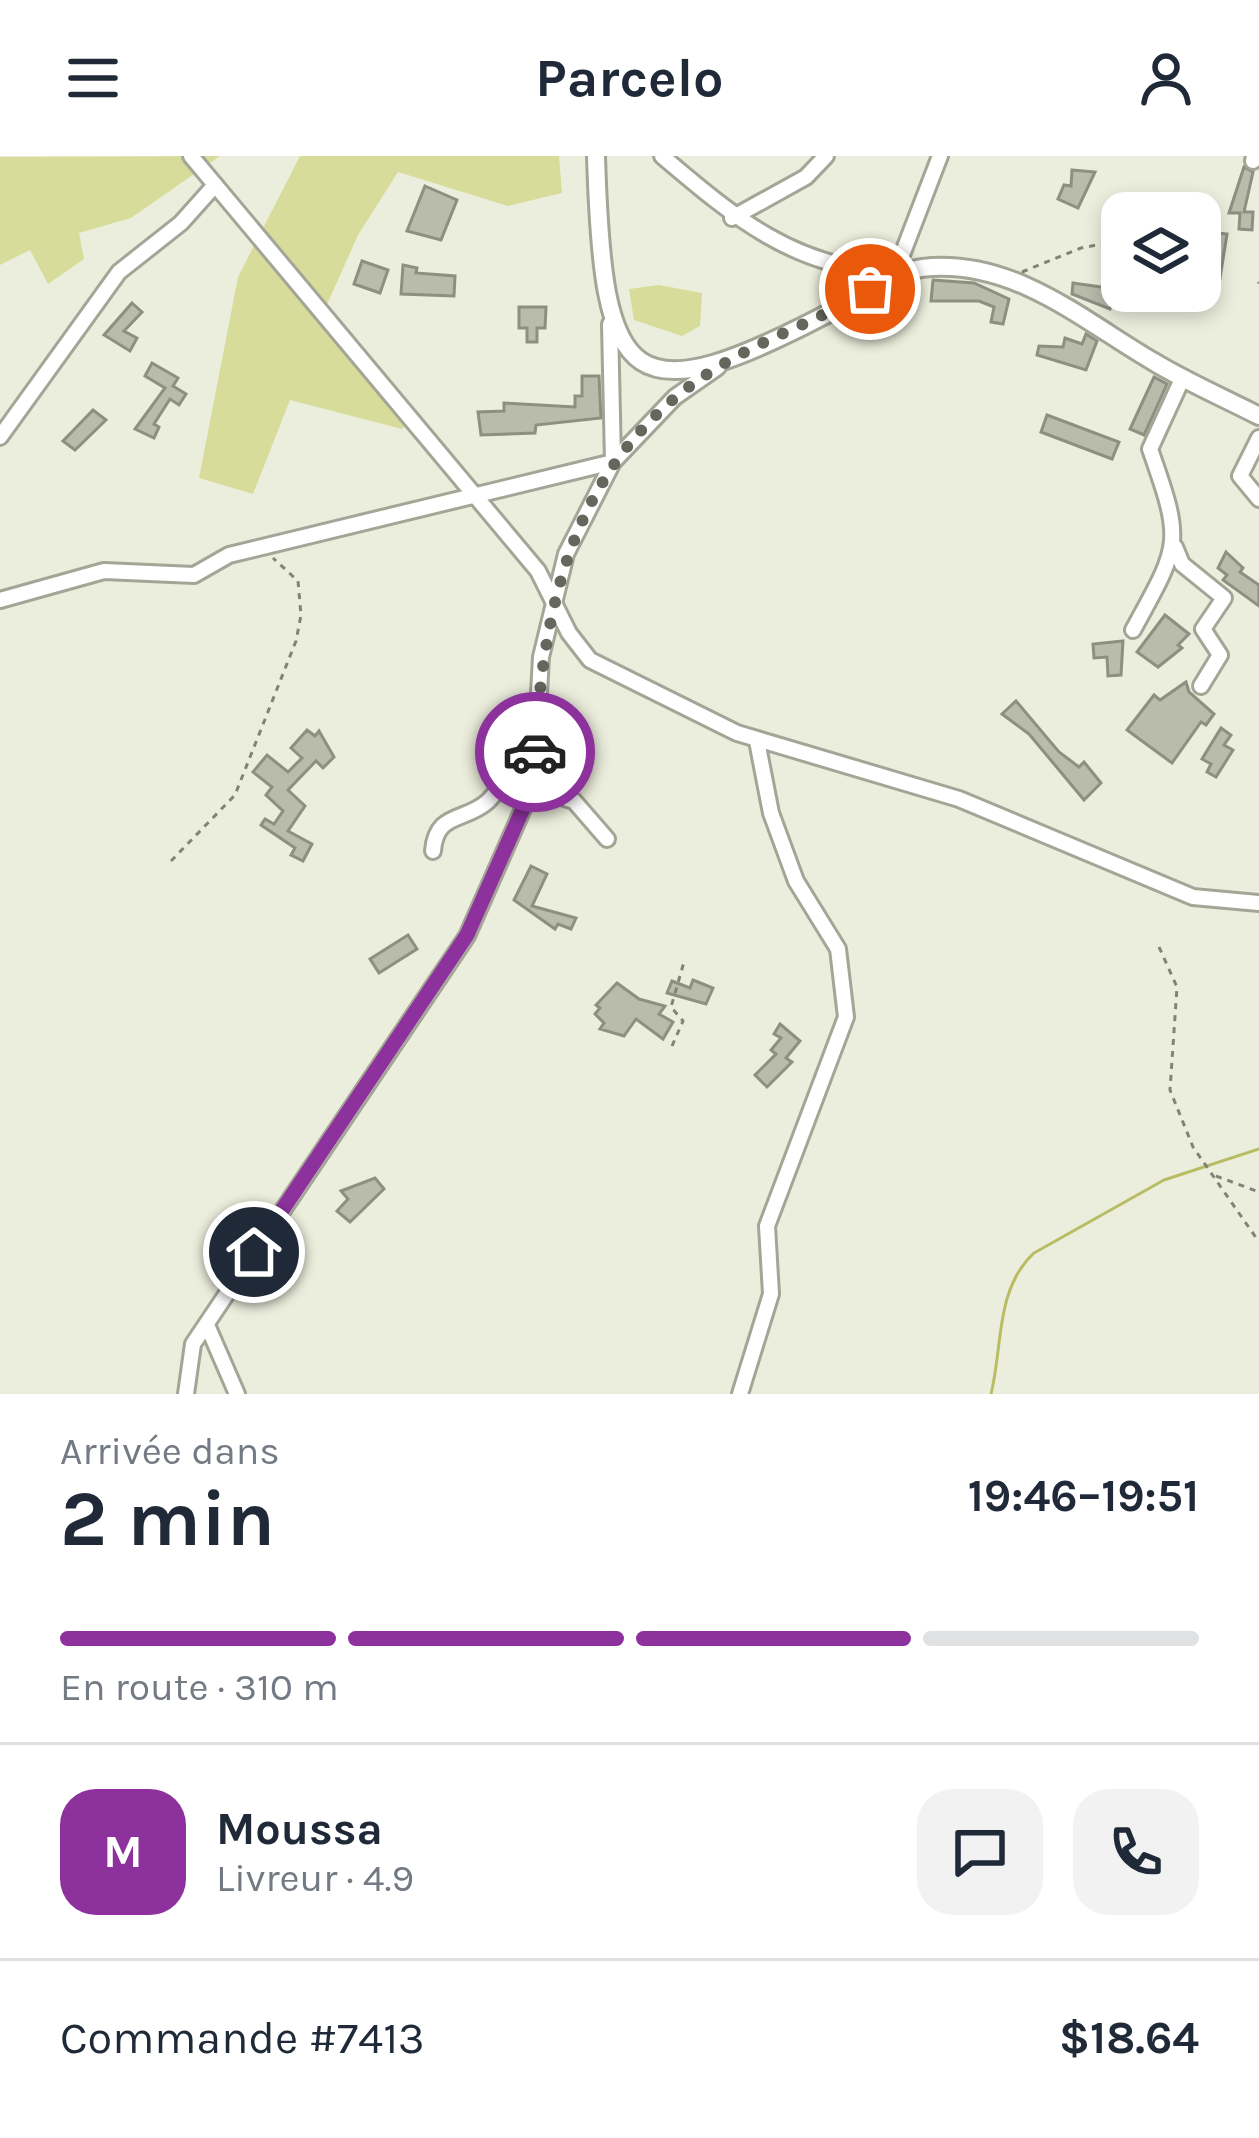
<!DOCTYPE html>
<html lang="fr">
<meta charset="utf-8">
<style>
body{margin:0;font-family:Karla,sans-serif;background:#f2f2f3;color:#1f2937;height:100vh;display:flex;flex-direction:column;font-size:45px;white-space:nowrap}
*{box-sizing:border-box;margin:0}
p{font-size:39px;color:#747a83}
.icon{flex:none;width:66px;height:66px;fill:none;stroke:currentColor;stroke-width:2;stroke-linecap:round;stroke-linejoin:round}
.map{position:relative;height:1238px;overflow:hidden}
.panel{display:flex;flex-direction:column;background:#fff;flex:1}
.panel>*{flex:none}
.fabs{position:absolute;left:1101px;top:36px;display:grid;gap:24px}
.fabs a{display:grid;place-items:center;width:120px;height:120px;border-radius:24px;background:#fff;box-shadow:0 6px 18px #0003;font-size:60px}
.pin{position:absolute;display:grid;place-items:center;width:102px;height:102px;color:#fff;margin:-51px;border:6px solid #fff;border-radius:50%;box-shadow:0 3px 12px #0007}
.courier{position:absolute;display:grid;place-items:center;width:120px;height:120px;margin:-60px;border:9px solid #8d329d;border-radius:50%;background:#fff;color:#222;box-shadow:0 3px 15px #0007}
.head em{font-style:normal;font-weight:700}
.head div{display:flex;flex-direction:column-reverse}
.head{display:flex;align-items:center;justify-content:space-between;height:204px;padding:0 60px}
h1{font-size:78px;font-weight:700;line-height:90px}
.bar{display:grid;grid-template-columns:repeat(4,1fr);gap:18px 12px;align-content:center;height:144px;padding:0 60px}
.bar i{height:15px;border-radius:9px;background:#e0e1e3}
.bar .active{background:#8d329d}
.bar p{grid-column:span 4}
.line{display:flex;align-items:center;gap:30px;padding:0 60px;border-top:3px solid #e0e1e3}
.line div{flex:1}
.round{display:grid;place-items:center;flex:none;width:126px;height:126px;border-radius:36px;background:#f2f2f3}
header{display:flex;justify-content:space-between;align-items:center;height:156px;padding:0 60px;background:#fff;font-size:54px;font-weight:700}
.map>svg:first-child{display:block}
.green{fill:#d7dc9a}
.lines{fill:none;stroke-linecap:round;stroke-linejoin:round}
.stream{stroke:#b8bd64;stroke-width:3}
.building{fill:#b9bbab;stroke:#8e8f81;stroke-width:3}
.minor-casing{stroke:#a4a596;stroke-width:20}
.tertiary-casing{stroke:#a4a596;stroke-width:22}
.path{stroke:#818377;stroke-width:3;stroke-dasharray:6 6;stroke-linecap:butt}
.minor{stroke:#fff;stroke-width:14}
.tertiary{stroke:#fff;stroke-width:16}
.done{stroke:#65675d;stroke-width:12;stroke-dasharray:0 21.6}
.route{stroke:#8d329d;stroke-width:15}
</style>
<header><svg class="icon" aria-label="menu" viewBox="0 0 24 24"><path d="M4 6h16M4 12h16M4 18h16"/></svg>Parcelo<svg class="icon" aria-label="person" viewBox="0 0 24 24"><circle cx="12" cy="8" r="4"/><path d="M4 21q1-7 8-7t8 7"/></svg></header>
<div class="map">
<svg width="1259" height="1238" viewBox="0 0 1259 1238">
<rect width="100%" height="100%" fill="#eceedd"/>
<!-- green -->
<g class="green">
<path d="M220,0l-89,62 -52,15 5,26 -36,25 -18,-34 -30,15v-108z"/>
<path d="M300,0h259l3,37 -54,13 -110,-34 -40,63 -37,83 86,104 -5,7 -112,-29 -37,94 -54,-16 39,-201z"/>
<path d="M659,129l43,8 -2,33 -18,10 -48,-16 -5,-31z"/>
</g>
<g class="lines">
<!-- stream -->
<path class="stream" d="M991,1238c12,-48 4,-105 43,-141l130,-73 95,-31"/>
</g>
<!-- building -->
<g class="building">
<path d="M1244,11l9,5 -9,40h9l-1,18 -13,-1 1,-16h-11z"/>
<path d="M1072,14l23,2 -17,36 -20,-9 6,-14 7,1z"/>
<path d="M425,30l32,14 -16,40 -34,-9z"/>
<path d="M1200,75l27,3 -7,44 -20,-6z"/>
<path d="M362,105l26,9 -8,23 -26,-9z"/>
<path d="M403,109l14,3 -1,5 39,3 -1,20 -53,-2z"/>
<path d="M933,124l41,3 35,16 -6,25 -12,-2 3,-15 -15,-6h-48z"/>
<path d="M1073,127l42,6 -5,20 -38,-15z"/>
<path d="M132,147l10,9 -18,19 13,7 -7,13 -26,-16z"/>
<path d="M519,151h27l-1,21h-8v14h-10v-14h-8z"/>
<path d="M1086,178l11,7 -11,29 -49,-15 2,-9 24,1 2,-9 17,6z"/>
<path d="M152,207l26,15 -5,8 13,8 -7,11 -9,-6 -16,25 5,3 -5,11 -19,-9 30,-41 -20,-12z"/>
<path d="M582,220h17l2,42 -65,7 -1,8 -54,2 -3,-23 26,-1v-8l71,4v-11h7z"/>
<path d="M1154,221l13,7 -23,51 -14,-6z"/>
<path d="M93,254l13,10 -31,30 -12,-9z"/>
<path d="M1047,259l72,27 -7,17 -71,-27z"/>
<path d="M1226,396l17,16 -3,4 19,13v21l-36,-26 4,-5 -9,-7z"/>
<path d="M1165,459l24,19 -11,11 4,3 -24,19 -21,-15z"/>
<path d="M1123,485l-2,34 -13,1 -1,-19 -13,1 -1,-14z"/>
<path d="M1186,526l3,10 25,22 -8,11 -5,-3 -29,41 -45,-33 27,-35 6,5z"/>
<path d="M1016,545l43,51 20,15 5,-5 17,21 -17,17 -55,-66 -27,-20z"/>
<path d="M1221,572l10,7 -7,10 9,5 -17,27 -9,-5 4,-8 -9,-5z"/>
<path d="M307,574l8,6 4,-5 15,26 -11,11 -7,-7 -28,29 17,16 -17,25 24,13 -9,17 -12,-6 4,-7 -34,-23 4,-6 9,5 9,-13 -17,-16 6,-8 -19,-15 14,-17 21,17 14,-14 -11,-10z"/>
<path d="M531,710l16,8 -15,32 44,12 -5,11 -13,-5 -3,5 -41,-29z"/>
<path d="M408,779l9,14 -38,24 -9,-14z"/>
<path d="M693,824l20,8 -7,16 -39,-11 5,-12 18,7z"/>
<path d="M617,827l22,16 26,7 -6,8 14,8 -10,17 -27,-20 -12,17 -24,-7 4,-6 -9,-9 5,-6 -4,-3z"/>
<path d="M780,868l20,17 -14,17 6,4 -25,25 -12,-12 21,-21 -5,-4 10,-12 -7,-4z"/>
<path d="M375,1022l9,11 -34,33 -13,-11 11,-12 -7,-8z"/>
</g>
<g class="lines">
<defs>
<g id="minor">
<path d="M191,0l347,415 31,62 21,27 147,73 222,66 234,98 66,6"/>
<path d="M662,0c73,62 133,113 233,117l45,-117"/>
<path d="M1253,5l1,-5"/>
<path d="M732,62l74,-41 20,-21"/>
<path d="M0,281l119,-165 62,-49 34,-38"/>
<path d="M1259,282l-19,38 19,23"/>
<path d="M1175,391l7,17 42,34 -21,31 17,26 -19,31"/>
<path d="M0,444l104,-29 90,4 35,-20 384,-93 -3,-138"/>
<path d="M1133,474c48,-87 50,-87 17,-181l33,-72"/>
<path d="M433,695c3,-39 31,-29 54,-49 7,-6 13,-16 19,-23l68,22 33,38"/>
<path d="M207,1169l30,69"/>
<path d="M186,1238l7,-50 274,-408 67,-152 7,-127 25,-103 47,-92 62,-65 43,-30"/>
<path d="M740,1238l31,-100 -4,-68 79,-209 -8,-68 -42,-68 -25,-68 -14,-72"/>
</g>
<path id="tertiary" d="M596,0c7,232 31,265 246,150 31,-17 53,-37 90,-39 86,-5 153,55 222,95 33,20 70,36 105,54"/>
</defs>
<!-- minor casing -->
<use href="#minor" class="minor-casing"/>
<!-- tertiary casing -->
<use href="#tertiary" class="tertiary-casing"/>
<!-- path -->
<g class="path">
<path d="M1022,116l59,-24 41,-8"/>
<path d="M1258,126l1,1"/>
<path d="M171,705l64,-66 61,-154 5,-26 -3,-34 -25,-23"/>
<path d="M1159,791l18,40 -7,103 23,57 66,95"/>
<path d="M672,890l11,-25 -12,-14 13,-45"/>
<path d="M1216,1020l43,16"/>
</g>
<!-- minor -->
<use href="#minor" class="minor"/>
<!-- tertiary -->
<use href="#tertiary" class="tertiary"/>
</g>
<g class="lines">
<!-- done -->
<path class="done" d="M535,596c9,-153 40,-295 180,-383 49,-31 106,-49 155,-80"/>
<!-- route -->
<path class="route" d="M254,1096l213,-317 67,-151 1,-32"/>
</g>
</svg>
<div class="fabs">
<a><svg class="icon" aria-label="layers" viewBox="0 0 24 24"><path d="M12 4l9 5-9 5-9-5zM3 14l9 5 9-5"/></svg></a>
</div>
<div class="pin" style="left:870px;top:133px;background:#ea580c"><svg class="icon" aria-label="bag" viewBox="0 0 24 24"><path d="M5 8h14l-1 12H6zM9 8a3 3 0 0 1 6 0"/></svg></div>
<div class="pin" style="left:254px;top:1096px;background:#1f2937"><svg class="icon" aria-label="home" viewBox="0 0 24 24"><path d="M3 11l9-7 9 7M6 9v11h12V9"/></svg></div>
<div class="courier" style="left:535px;top:596px"><svg class="icon" aria-label="car" viewBox="0 0 24 24"><path d="M5 17H2v-5l4-1 3-4h7l3 4 3 1v5h-3M9 17h6M6 11h13"/><circle cx="7" cy="17" r="2"/><circle cx="17" cy="17" r="2"/></svg></div>
</div>
<section class="panel">
<div class="head"><div><h1>2 min</h1><p>Arrivée dans</p></div><em>19:46–19:51</em></div>
<div class="bar"><i class="active"></i><i class="active"></i><i class="active"></i><i></i><p>En route · 310 m</p></div>
<div class="line" style="height:216px"><b class="round" style="background:#8d329d;color:#fff">M</b><div><b>Moussa</b><p>Livreur · 4.9</p></div><a class="round"><svg class="icon" aria-label="chat" viewBox="0 0 24 24"><path d="M4 5h16v11H9l-5 4z"/></svg></a><a class="round"><svg class="icon" aria-label="phone" viewBox="0 0 24 24"><path d="M5 4h4l2 5-3 2q2 4 5 5l2-3 5 2v4C11 20 4 13 5 4z"/></svg></a></div>
<div class="line" style="height:156px"><div>Commande #7413</div><b>$18.64</b></div>
</section>
